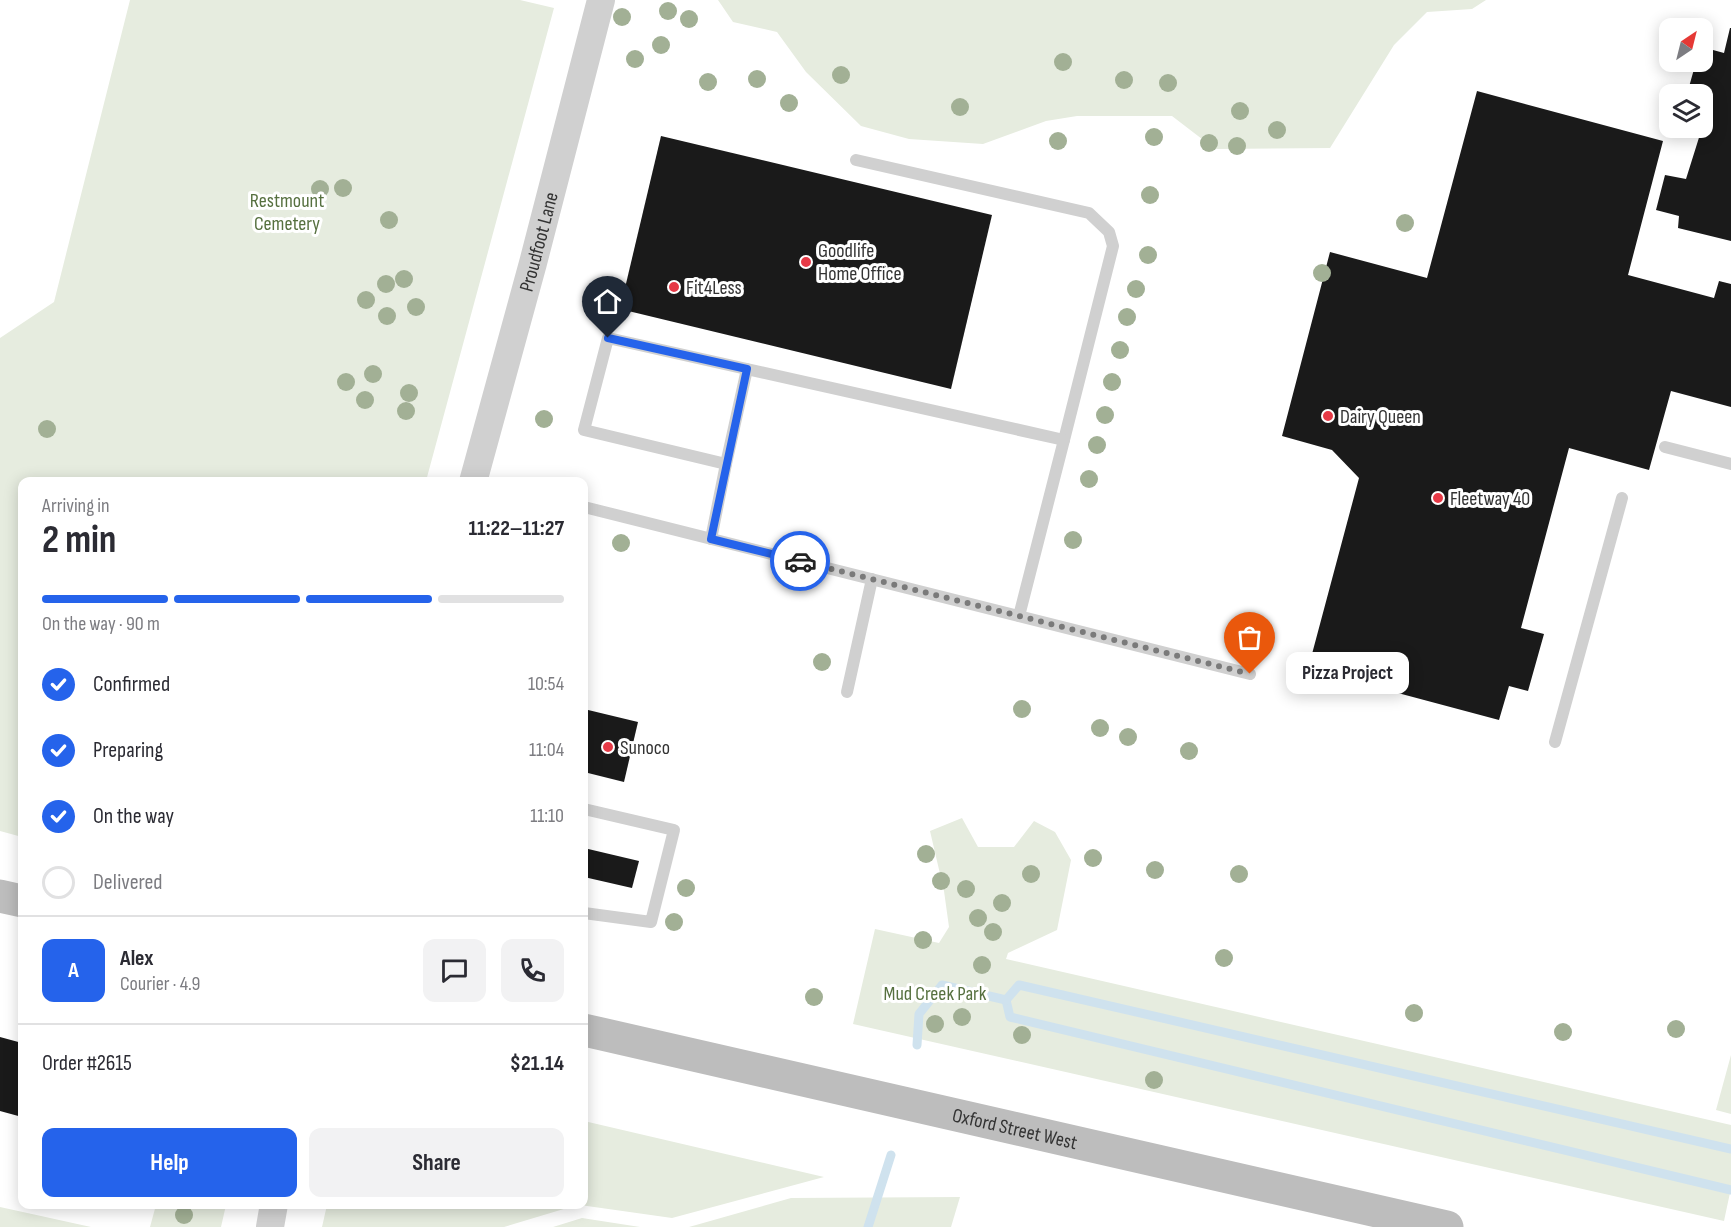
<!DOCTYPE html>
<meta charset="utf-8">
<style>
body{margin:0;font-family:"Sofia Sans Condensed",sans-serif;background:#f2f2f3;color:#2b2b33;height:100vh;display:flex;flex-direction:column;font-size:22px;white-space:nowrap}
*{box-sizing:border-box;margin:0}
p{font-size:20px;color:#7c7c81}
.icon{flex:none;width:33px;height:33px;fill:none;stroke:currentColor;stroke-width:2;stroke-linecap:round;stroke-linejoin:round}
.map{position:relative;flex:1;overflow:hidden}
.panel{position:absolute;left:18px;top:477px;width:570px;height:732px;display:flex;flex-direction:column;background:#fff;border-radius:12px;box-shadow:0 3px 15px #0003}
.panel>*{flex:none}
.needle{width:39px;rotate:35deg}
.tools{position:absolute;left:1659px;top:18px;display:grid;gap:12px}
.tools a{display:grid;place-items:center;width:54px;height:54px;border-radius:12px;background:#fff;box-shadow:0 3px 15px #0003;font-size:30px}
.pin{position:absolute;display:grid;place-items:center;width:51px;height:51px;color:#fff;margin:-62px -26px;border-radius:50% 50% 50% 0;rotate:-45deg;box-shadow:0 0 6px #0007}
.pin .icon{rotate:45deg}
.courier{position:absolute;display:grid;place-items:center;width:60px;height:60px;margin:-30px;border:4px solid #2563eb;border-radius:50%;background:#fff;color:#222;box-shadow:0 2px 8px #0007}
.bubble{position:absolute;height:42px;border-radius:12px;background:#fff;box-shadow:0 3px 15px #0003;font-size:20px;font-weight:700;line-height:42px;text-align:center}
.summary em{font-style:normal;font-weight:700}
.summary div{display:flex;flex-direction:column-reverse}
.summary{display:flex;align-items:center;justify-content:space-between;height:102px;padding:0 24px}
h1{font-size:39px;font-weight:700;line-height:45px}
.bar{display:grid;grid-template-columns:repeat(4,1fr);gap:9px 6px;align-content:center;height:72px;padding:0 24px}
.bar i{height:8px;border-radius:4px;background:#e1e1e2}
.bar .current{background:#2563eb}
.bar p{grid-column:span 4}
.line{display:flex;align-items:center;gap:15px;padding:0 24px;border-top:2px solid #e1e1e2}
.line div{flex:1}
.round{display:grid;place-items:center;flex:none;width:63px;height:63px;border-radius:12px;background:#f2f2f3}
ol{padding:0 24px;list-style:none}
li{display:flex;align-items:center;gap:18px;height:66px}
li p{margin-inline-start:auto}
li .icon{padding:6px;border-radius:50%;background:#2563eb;color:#fff;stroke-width:4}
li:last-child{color:#7c7c81}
li i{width:33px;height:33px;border:3px solid #e1e1e2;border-radius:50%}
.action{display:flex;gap:12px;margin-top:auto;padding:12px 24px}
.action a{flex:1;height:69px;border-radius:12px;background:#2563eb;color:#fff;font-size:24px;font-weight:700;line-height:69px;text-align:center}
.action a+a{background:#f2f2f3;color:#2b2b33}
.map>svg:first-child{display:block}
.green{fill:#e6ecdf}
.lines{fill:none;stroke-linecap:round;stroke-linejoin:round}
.stream{stroke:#cfe2ee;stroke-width:9}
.building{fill:#1a1a1a}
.service{stroke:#d0d0d0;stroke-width:12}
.tertiary{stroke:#d0d0d0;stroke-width:28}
.secondary{stroke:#bdbdbd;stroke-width:33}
.tree{fill:#a2b095}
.done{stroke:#7a7a7a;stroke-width:6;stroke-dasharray:0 10.8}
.route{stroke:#2563eb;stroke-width:8}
.poi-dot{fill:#e63946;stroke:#fff;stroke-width:2}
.labels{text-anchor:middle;stroke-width:6;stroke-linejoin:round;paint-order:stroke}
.park-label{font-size:20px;fill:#56703f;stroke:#fff}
.street-label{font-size:20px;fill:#333;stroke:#fff}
.poi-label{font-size:20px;fill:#333;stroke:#fff;text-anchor:start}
</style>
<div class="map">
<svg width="1731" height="1227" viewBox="0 0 1731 1227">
<rect width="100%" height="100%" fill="#fff"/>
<!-- green -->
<g class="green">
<path d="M130,0h390l34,8 -128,473 -404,1v355l-22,-6v-493l54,-36z"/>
<path d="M718,0h768l-14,9 -45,3 -33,33 -64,103 -115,1 -43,-33h-95l-31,5 -63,23 -74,-5 -48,-13 -55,-54 -29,-40 -44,-10z"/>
<path d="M962,818l16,29h36l20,-26 21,11 16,28 -14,70 -49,23 -2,6 725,166v63l-7,33 -871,-197 22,-95 64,14 10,-16 -5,-36 -14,-60z"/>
<path d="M1731,1055v59l-15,-4z"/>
<path d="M584,1121l240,56 -152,41 -92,-13 4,-1z"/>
<path d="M960,1197l-9,30h-262l102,-29z"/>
<path d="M156,1205v-1l70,1 -5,22h-71z"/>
<path d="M327,1205v-1l250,1 -73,22h-182z"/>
<path d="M0,1207l91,20h-91z"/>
<path d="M582,1218l58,9h-87z"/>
</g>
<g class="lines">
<!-- stream -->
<g class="stream">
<path d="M1006,1000l4,17 721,173"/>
<path d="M1006,1000l13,-15 712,164"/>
<path d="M917,1045l2,-31 23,-29 64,15"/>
<path d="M868,1227l23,-72"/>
</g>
</g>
<!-- building -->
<g class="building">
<path d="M1730,28h1v213l-53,-13 1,-12 -23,-6 9,-35 21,4 16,-51 2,-10 -2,-1v-23h-15l9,-32h6v-15l22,6z"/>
<path d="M1477,91l186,50 -35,134 86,23 5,-17 12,3v123l-60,-16 -22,79 -80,-22 -48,180 23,6 -16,57 -19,-5 -10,34 -191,-51 51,-191 -27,-28 -50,-14 48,-184 97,26z"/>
<path d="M661,136l331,79 -41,174 -331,-80z"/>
<path d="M584,709l54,13 -14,60 -40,-10z"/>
<path d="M584,848l55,13 -7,27 -48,-11z"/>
<path d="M0,1037l22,6v74l-22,-6z"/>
</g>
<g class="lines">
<!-- service -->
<g class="service">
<path d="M856,160l233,53 20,19 4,14 -49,194"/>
<path d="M1665,447l66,17"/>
<path d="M726,464l21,-95"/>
<path d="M584,507l666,167"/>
<path d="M711,539l15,-75 -142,-34 24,-92 456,102 -45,176"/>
<path d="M847,692l25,-113"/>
<path d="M1555,742l67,-244"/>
<path d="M584,809l90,21 -23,92 -67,-9"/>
</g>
<!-- tertiary -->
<g class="tertiary">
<path id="s1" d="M473,482l60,-219 68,-263"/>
<path d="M270,1227l4,-23"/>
</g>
<!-- secondary -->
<g class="secondary">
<path d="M0,896l22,5"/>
<path id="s2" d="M584,1030l863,197"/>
</g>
</g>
<!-- trees -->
<g class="tree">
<circle cx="668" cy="11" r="9"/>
<circle cx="622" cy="17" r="9"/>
<circle cx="689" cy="19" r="9"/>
<circle cx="661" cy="45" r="9"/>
<circle cx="635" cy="59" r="9"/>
<circle cx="1063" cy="62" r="9"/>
<circle cx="841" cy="75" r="9"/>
<circle cx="757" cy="79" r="9"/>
<circle cx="1124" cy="80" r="9"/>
<circle cx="708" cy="82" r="9"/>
<circle cx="1168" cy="83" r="9"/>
<circle cx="789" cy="103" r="9"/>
<circle cx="960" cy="107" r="9"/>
<circle cx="1240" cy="111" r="9"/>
<circle cx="1277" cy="130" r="9"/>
<circle cx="1154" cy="137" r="9"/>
<circle cx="1058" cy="141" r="9"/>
<circle cx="1209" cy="143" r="9"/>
<circle cx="1237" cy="146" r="9"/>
<circle cx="343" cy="188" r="9"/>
<circle cx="320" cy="189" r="9"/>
<circle cx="1150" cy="195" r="9"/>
<circle cx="389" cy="220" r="9"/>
<circle cx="1405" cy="223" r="9"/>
<circle cx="1148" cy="255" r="9"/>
<circle cx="1322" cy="273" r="9"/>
<circle cx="404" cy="279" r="9"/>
<circle cx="386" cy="284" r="9"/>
<circle cx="1136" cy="289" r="9"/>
<circle cx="366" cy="300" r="9"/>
<circle cx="416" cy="307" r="9"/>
<circle cx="387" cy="316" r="9"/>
<circle cx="1127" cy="317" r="9"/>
<circle cx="1120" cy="350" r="9"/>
<circle cx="373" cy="374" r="9"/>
<circle cx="346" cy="382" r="9"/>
<circle cx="1112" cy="382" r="9"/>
<circle cx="409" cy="393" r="9"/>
<circle cx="365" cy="400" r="9"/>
<circle cx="406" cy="411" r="9"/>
<circle cx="1105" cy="415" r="9"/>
<circle cx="544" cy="419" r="9"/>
<circle cx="47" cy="429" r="9"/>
<circle cx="1097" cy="445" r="9"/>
<circle cx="1089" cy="479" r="9"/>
<circle cx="1073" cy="540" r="9"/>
<circle cx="621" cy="543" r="9"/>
<circle cx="822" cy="662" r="9"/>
<circle cx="1022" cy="709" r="9"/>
<circle cx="1100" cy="728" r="9"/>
<circle cx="1128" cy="737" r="9"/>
<circle cx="1189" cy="751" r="9"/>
<circle cx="926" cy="854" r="9"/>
<circle cx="1093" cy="858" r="9"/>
<circle cx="1155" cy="870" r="9"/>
<circle cx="1031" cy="874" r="9"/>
<circle cx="1239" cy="874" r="9"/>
<circle cx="941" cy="881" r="9"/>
<circle cx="686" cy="888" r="9"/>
<circle cx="966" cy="889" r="9"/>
<circle cx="1002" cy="903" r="9"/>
<circle cx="978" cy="918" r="9"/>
<circle cx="674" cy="922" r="9"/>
<circle cx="993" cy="932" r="9"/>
<circle cx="923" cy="940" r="9"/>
<circle cx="1224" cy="958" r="9"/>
<circle cx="982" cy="965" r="9"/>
<circle cx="814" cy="997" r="9"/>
<circle cx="1414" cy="1013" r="9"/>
<circle cx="962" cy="1017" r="9"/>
<circle cx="935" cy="1024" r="9"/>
<circle cx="1676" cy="1029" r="9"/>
<circle cx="1563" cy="1032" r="9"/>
<circle cx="1022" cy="1035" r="9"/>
<circle cx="1154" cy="1080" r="9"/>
<circle cx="184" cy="1215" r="9"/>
</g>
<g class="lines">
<!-- done -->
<path class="done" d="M800,561l450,113"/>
<!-- route -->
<path class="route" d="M608,338l139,31 -36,170 89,22"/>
</g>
<!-- markers -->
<g class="poi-dot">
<circle cx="806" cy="262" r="6"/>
<circle cx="674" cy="287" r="6"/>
<circle cx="1328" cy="416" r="6"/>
<circle cx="1438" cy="498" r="6"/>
<circle cx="608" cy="747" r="6"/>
</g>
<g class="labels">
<!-- park labels -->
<g class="park-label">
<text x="287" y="207">Restmount<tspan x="287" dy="23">Cemetery</tspan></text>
<text x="935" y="1000">Mud Creek Park</text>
</g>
<!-- street labels -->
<g class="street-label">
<text dy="7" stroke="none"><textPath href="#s1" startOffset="249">Proudfoot Lane</textPath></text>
<text dy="7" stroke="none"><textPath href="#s2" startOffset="442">Oxford Street West</textPath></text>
</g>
<!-- poi labels -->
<g class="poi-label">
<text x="818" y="257">Goodlife<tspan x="818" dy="23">Home Office</tspan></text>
<text x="686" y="294">Fit4Less</text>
<text x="1340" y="423">Dairy Queen</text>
<text x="1450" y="505">Fleetway 40</text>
<text x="620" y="754">Sunoco</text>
</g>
</g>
</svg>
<div class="tools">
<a><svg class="needle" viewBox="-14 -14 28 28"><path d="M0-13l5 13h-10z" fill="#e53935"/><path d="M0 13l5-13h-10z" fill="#7c7c81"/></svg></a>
<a><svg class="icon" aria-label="layers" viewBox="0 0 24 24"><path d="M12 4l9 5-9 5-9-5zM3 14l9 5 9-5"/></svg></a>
</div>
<div class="pin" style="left:1250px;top:674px;background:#ea580c"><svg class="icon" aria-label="bag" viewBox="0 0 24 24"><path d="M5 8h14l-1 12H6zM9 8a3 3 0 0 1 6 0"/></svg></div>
<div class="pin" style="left:608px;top:338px;background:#1f2937"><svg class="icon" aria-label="home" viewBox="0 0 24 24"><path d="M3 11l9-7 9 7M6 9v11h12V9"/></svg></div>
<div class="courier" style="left:800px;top:561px"><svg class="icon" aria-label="car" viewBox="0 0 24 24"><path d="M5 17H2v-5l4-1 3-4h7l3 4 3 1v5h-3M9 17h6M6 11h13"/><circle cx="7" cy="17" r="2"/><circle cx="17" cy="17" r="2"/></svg></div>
<div class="bubble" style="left:1286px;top:652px;width:123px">Pizza Project</div>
<section class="panel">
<div class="summary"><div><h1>2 min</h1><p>Arriving in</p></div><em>11:22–11:27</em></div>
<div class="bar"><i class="current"></i><i class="current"></i><i class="current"></i><i></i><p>On the way · 90 m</p></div>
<ol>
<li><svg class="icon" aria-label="check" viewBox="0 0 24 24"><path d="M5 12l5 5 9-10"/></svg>Confirmed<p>10:54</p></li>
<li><svg class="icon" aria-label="check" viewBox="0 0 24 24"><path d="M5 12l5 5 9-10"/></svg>Preparing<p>11:04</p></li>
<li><svg class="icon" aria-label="check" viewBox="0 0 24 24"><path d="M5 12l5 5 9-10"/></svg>On the way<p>11:10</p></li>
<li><i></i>Delivered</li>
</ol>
<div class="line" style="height:108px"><b class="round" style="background:#2563eb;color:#fff">A</b><div><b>Alex</b><p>Courier · 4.9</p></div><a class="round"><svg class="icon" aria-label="chat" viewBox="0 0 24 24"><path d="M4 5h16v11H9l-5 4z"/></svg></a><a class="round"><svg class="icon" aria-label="phone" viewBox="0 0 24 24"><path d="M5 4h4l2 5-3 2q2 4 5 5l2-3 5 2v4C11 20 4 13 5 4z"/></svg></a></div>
<div class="line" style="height:78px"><div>Order #2615</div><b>$21.14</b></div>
<div class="action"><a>Help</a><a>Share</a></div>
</section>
</div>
